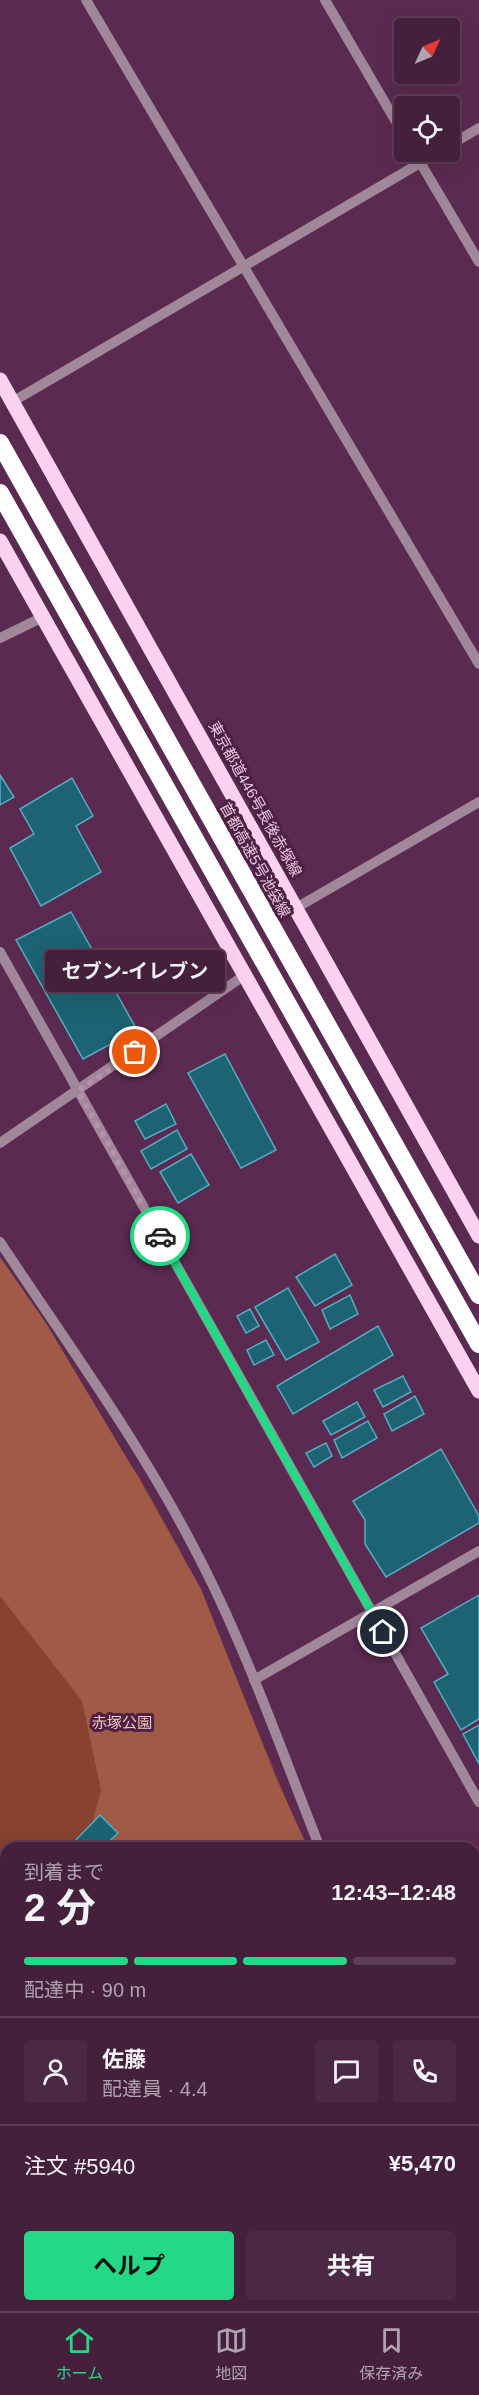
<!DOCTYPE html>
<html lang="ja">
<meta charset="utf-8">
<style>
body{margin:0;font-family:Helvetica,"Noto Sans JP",sans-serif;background:#4b2843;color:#f1f3f6;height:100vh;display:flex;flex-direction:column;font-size:22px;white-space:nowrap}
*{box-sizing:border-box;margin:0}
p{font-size:20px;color:#afa3af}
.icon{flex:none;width:33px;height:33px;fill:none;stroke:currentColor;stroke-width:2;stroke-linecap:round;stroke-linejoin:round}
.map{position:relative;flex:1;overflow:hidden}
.details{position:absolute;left:0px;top:1842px;width:480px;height:470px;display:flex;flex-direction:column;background:#44203c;border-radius:18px 18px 0 0;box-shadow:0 6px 24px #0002,0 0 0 2px #5c3e56}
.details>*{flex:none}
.needle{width:39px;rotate:46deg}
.buttons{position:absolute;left:394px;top:18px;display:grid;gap:12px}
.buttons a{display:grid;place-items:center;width:66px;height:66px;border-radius:6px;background:#44203c;box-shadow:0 6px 24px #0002,0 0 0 2px #5c3e56;font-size:30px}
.pin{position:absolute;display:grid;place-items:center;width:51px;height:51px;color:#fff;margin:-26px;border:3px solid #fff;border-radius:50%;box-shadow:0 2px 6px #0007}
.courier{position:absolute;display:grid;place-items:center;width:60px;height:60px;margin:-30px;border:4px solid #25d886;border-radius:50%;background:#fff;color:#222;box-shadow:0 2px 8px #0007}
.bubble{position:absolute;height:42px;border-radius:6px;background:#44203c;box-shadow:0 6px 24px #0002,0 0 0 2px #5c3e56;font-size:20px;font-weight:700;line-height:42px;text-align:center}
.overview em{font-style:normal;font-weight:700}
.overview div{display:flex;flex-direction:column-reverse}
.overview{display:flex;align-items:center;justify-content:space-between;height:102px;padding:0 24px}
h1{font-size:39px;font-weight:700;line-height:45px}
.bar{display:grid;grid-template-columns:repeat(4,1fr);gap:9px 6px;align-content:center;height:72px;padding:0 24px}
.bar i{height:8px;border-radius:4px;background:#5c3e56}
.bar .active{background:#25d886}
.bar p{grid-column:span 4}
.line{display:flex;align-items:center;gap:15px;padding:0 24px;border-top:2px solid #5c3e56}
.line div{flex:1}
.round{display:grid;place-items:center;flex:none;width:63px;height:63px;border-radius:6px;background:#4b2843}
.action{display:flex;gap:12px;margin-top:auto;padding:12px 24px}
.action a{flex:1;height:69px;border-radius:6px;background:#25d886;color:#111;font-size:24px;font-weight:700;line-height:69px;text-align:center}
.action a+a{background:#4b2843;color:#f1f3f6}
.tab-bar{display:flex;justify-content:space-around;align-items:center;height:84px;border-top:2px solid #5c3e56;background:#44203c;font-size:16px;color:#afa3af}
.tab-bar a{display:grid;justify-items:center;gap:3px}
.tab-bar .active{color:#25d886}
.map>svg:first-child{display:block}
.green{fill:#874330}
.forest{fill:#a15a46}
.building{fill:#1d6373;stroke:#55adc3;stroke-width:1.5}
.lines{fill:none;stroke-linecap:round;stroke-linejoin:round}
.minor{stroke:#a1879a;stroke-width:10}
.major{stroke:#fdd2f1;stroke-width:15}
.highway{stroke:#fff;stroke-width:18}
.done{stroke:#b791ad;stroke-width:6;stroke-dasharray:0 10.8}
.route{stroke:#25d886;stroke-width:8}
.labels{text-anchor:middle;stroke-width:6;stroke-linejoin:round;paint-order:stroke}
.street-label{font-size:15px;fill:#e8c9df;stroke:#501f45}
.park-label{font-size:15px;fill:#f5cabe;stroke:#501f45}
</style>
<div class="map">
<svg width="479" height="2311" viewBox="0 0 479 2311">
<rect width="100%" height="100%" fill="#5b2a50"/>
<!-- green -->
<path class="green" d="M0,1265l141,215 40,72 59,135 66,161h-300v262l-6,-6z"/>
<!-- forest -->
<g class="forest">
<path d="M0,1257l46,66 92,154 63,112 75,189 32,70h-222l15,-58 -19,-89 -82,-105z"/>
<path d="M0,1997h6v96l-6,-4z"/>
</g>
<!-- building -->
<g class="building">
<path d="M0,775l14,22 -14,8z"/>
<path d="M72,778l21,38 -17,10 25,46 -60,34 -31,-58 24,-14 -14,-25z"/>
<path d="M71,912l66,118 -54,29 -67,-119z"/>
<path d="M225,1054l51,96 -35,18 -53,-95z"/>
<path d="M166,1104l10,20 -31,15 -10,-18z"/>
<path d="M177,1130l10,19 -36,20 -10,-18z"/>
<path d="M191,1154l18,31 -31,18 -18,-31z"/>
<path d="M335,1254l17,31 -37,21 -19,-29z"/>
<path d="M288,1288l31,54 -33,18 -31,-53z"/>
<path d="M350,1295l8,19 -28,15 -8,-19z"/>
<path d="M250,1309l9,17 -13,7 -9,-17z"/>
<path d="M378,1326l15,29 -100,59 -16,-28z"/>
<path d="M266,1340l8,15 -20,10 -7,-15z"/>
<path d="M403,1376l8,16 -28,15 -9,-17z"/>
<path d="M415,1396l9,18 -32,17 -8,-17z"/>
<path d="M357,1402l8,15 -34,18 -8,-14z"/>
<path d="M368,1421l9,17 -35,20 -8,-18z"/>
<path d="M326,1443l6,13 -18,11 -8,-14z"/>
<path d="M441,1449l38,67v7l-93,54 -21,-33v-24l-12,-19z"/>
<path d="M479,1595v124l-18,11 -27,-48 14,-8 -27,-46z"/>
<path d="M479,1725v39l-16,-30z"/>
<path d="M100,1815l18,18 -16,15h-34z"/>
</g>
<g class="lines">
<!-- minor -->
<g class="minor">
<path d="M86,0l393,664"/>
<path d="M325,0l80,137"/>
<path d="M450,145l29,-17"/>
<path d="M414,152l65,110"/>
<path d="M12,402l427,-250"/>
<path d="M0,638l43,-21"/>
<path d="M296,908l183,-106"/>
<path d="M0,952l479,850"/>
<path d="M0,1143l245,-168"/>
<path d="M0,1242c66,100 138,198 193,304 51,96 87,201 127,302"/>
<path d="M254,1680l225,-129"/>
<path d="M0,2143l6,6"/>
<path d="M474,2171l5,-3"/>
<path d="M474,2210l5,8"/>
<path d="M160,2306l6,5"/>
<path d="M318,2311l6,-5"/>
</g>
<!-- major -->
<g class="major">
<path d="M0,380l479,856"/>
<path d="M0,541l479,850"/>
</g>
<!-- highway -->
<g class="highway">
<path d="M0,443l479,852"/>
<path d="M0,493l479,851"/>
</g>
</g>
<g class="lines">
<!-- done -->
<path class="done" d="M135,1052l-57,39 82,145"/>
<!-- route -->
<path class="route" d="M160,1236l223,396"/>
</g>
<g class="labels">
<!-- street labels -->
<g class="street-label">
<text transform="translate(255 799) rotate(61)" y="5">東京都道446号長後赤塚線</text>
<text transform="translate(255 860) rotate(61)" y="5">首都高速5号池袋線</text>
</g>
<!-- park labels -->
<g class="park-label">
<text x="122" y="1728">赤塚公園</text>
</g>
</g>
</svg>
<div class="buttons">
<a><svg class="needle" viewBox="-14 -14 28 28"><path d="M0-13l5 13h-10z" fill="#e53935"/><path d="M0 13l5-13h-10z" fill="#afa3af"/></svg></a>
<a><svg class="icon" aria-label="locate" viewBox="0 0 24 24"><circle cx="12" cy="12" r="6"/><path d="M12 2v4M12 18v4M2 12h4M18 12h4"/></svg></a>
</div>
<div class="pin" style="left:135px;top:1052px;background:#ea580c"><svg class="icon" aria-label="bag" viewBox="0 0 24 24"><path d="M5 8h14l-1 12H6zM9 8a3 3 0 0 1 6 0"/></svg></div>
<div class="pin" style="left:383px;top:1632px;background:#1f2937"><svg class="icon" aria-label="home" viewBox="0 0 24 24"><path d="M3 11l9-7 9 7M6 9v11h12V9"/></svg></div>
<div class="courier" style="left:160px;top:1236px"><svg class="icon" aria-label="car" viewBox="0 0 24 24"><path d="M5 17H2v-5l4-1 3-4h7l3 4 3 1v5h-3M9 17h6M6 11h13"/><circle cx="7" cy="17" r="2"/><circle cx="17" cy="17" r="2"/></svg></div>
<div class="bubble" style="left:45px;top:950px;width:180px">セブン-イレブン</div>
<section class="details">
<div class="overview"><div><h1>2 分</h1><p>到着まで</p></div><em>12:43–12:48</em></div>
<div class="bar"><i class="active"></i><i class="active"></i><i class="active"></i><i></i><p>配達中 · 90 m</p></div>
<div class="line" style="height:108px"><a class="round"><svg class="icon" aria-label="person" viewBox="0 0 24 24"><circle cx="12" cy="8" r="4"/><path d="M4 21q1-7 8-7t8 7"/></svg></a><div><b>佐藤</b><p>配達員 · 4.4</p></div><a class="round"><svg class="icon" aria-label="chat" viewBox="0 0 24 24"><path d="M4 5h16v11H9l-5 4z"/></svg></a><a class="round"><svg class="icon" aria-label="phone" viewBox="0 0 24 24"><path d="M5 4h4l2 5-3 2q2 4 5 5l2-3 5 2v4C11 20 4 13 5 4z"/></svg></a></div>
<div class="line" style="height:78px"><div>注文 #5940</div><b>¥5,470</b></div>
<div class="action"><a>ヘルプ</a><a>共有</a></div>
</section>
</div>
<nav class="tab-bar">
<a class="active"><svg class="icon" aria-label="home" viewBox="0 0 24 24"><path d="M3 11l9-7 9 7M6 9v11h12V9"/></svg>ホーム</a>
<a><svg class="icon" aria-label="map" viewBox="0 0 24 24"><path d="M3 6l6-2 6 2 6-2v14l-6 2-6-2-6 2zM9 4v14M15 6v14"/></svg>地図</a>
<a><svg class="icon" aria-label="saved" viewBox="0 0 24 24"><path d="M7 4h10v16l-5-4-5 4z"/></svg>保存済み</a>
</nav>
